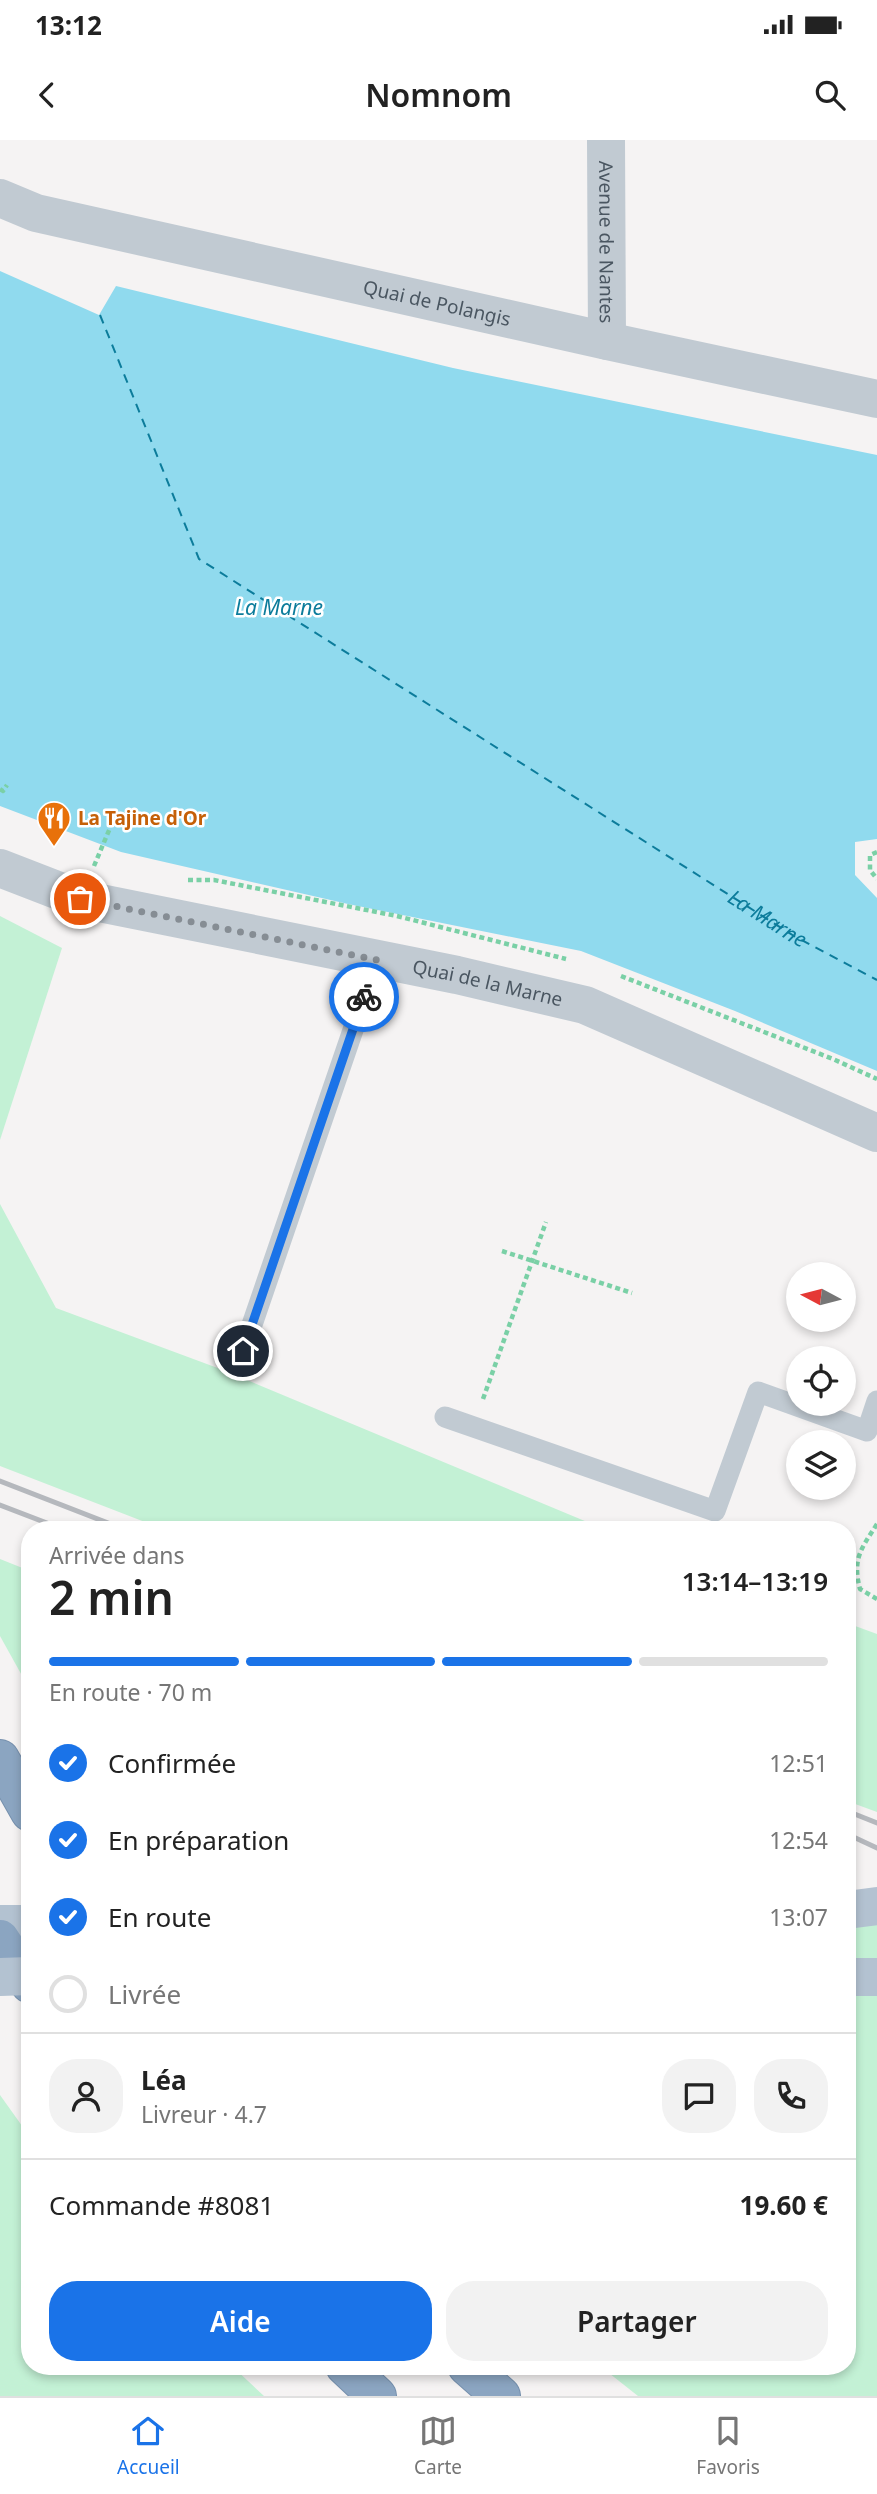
<!DOCTYPE html>
<html lang="fr">
<meta charset="utf-8">
<style>
body{margin:0;font-family:"Noto Sans",sans-serif;background:#f2f2f2;color:#222;height:100vh;display:flex;flex-direction:column;font-size:26px;white-space:nowrap}
*{box-sizing:border-box;margin:0}
p{font-size:23px;color:#767676}
.icon{flex:none;width:38px;height:38px;fill:none;stroke:currentColor;stroke-width:2;stroke-linecap:round;stroke-linejoin:round}
.map{position:relative;flex:1;overflow:hidden}
.panel{position:absolute;left:21px;top:1381px;width:835px;height:854px;display:flex;flex-direction:column;background:#fff;border-radius:28px;box-shadow:0 4px 10px #0003}
.panel>*{flex:none}
.needle{width:46px;rotate:277deg}
.controls{position:absolute;left:786px;top:1122px;display:grid;gap:14px}
.controls a{display:grid;place-items:center;width:70px;height:70px;border-radius:50%;background:#fff;box-shadow:0 4px 10px #0003;font-size:35px}
.pin{position:absolute;display:grid;place-items:center;width:60px;height:60px;color:#fff;margin:-30px;border:4px solid #fff;border-radius:50%;box-shadow:0 2px 7px #0007}
.courier{position:absolute;display:grid;place-items:center;width:70px;height:70px;margin:-35px;border:5px solid #1a73e8;border-radius:50%;background:#fff;color:#222;box-shadow:0 2px 9px #0007}
.overview em{font-style:normal;font-weight:600}
.overview div{display:flex;flex-direction:column-reverse}
.overview{display:flex;align-items:center;justify-content:space-between;height:119px;padding:0 28px}
h1{font-size:46px;font-weight:600;line-height:52px}
.bar{display:grid;grid-template-columns:repeat(4,1fr);gap:10px 7px;align-content:center;height:84px;padding:0 28px}
.bar i{height:9px;border-radius:5px;background:#e0e0e0}
.bar .current{background:#1a73e8}
.bar p{grid-column:span 4}
.line{display:flex;align-items:center;gap:18px;padding:0 28px;border-top:2px solid #e0e0e0}
.line div{flex:1}
.round{display:grid;place-items:center;flex:none;width:74px;height:74px;border-radius:28px;background:#f2f2f2}
ol{padding:0 28px;list-style:none}
li{display:flex;align-items:center;gap:21px;height:77px}
li p{margin-inline-start:auto}
li .icon{padding:7px;border-radius:50%;background:#1a73e8;color:#fff;stroke-width:4}
li:last-child{color:#767676}
li i{width:38px;height:38px;border:4px solid #e0e0e0;border-radius:50%}
.primary-button{display:flex;gap:14px;margin-top:auto;padding:14px 28px}
.primary-button a{flex:1;height:80px;border-radius:28px;background:#1a73e8;color:#fff;font-size:28px;font-weight:600;line-height:80px;text-align:center}
.primary-button a+a{background:#f2f2f2;color:#222}
.status{display:flex;justify-content:space-between;align-items:center;height:49px;padding:0 35px;background:#fff;direction:ltr}
.status svg{height:19px;fill:currentColor}
header{display:flex;justify-content:space-between;align-items:center;height:91px;padding:0 28px;background:#fff;font-size:32px;font-weight:600}
.tabs{display:flex;justify-content:space-around;align-items:center;height:98px;border-top:2px solid #e0e0e0;background:#fff;font-size:19px;color:#767676}
.tabs a{display:grid;justify-items:center;gap:4px}
.tabs .current{color:#1a73e8}
.map>svg:first-child{display:block}
.green{fill:#c3f1d5}
.water{fill:#90daee}
.lines{fill:none;stroke-linecap:round;stroke-linejoin:round}
.ferry{stroke:#0c7c9b;stroke-width:2;stroke-dasharray:9 7;stroke-linecap:butt}
.highway-casing{stroke:#7690ad;stroke-width:40}
.path{stroke:#7ad0a6;stroke-width:4.5;stroke-dasharray:5 3.5;stroke-linecap:butt}
.lane{stroke:#c1cad2;stroke-width:21}
.street{stroke:#c1cad2;stroke-width:38}
.primary{stroke:#b3c2d1;stroke-width:38}
.highway{stroke:#8ba5c1;stroke-width:38}
.rail{stroke:#b5b8bd;stroke-width:5}
.primary-bridge{stroke:#b3c2d1;stroke-width:38}
.done{stroke:#868d94;stroke-width:7;stroke-dasharray:0 12.6}
.route{stroke:#1a73e8;stroke-width:9}
.labels{text-anchor:middle;stroke-width:5;stroke-linejoin:round;paint-order:stroke}
.street-label{font-size:19px;fill:#4a5661;stroke:#fff}
.food-label{font-size:19px;font-weight:bold;fill:#c56008;stroke:#fff;text-anchor:start}
.water-label{font-size:21px;font-style:italic;fill:#0c7c9b;stroke:#fff}
</style>
<div class="status"><b>13:12</b><svg viewBox="0 0 49 12"><path d="M0 12V9h3v3zM5 12V6h3v6zM10 12V3h3v9zM15 12V0h3v12zM26 1h20v11H26zM47 4h2v5h-2z"/></svg></div>
<header><svg class="icon" aria-label="back" viewBox="0 0 24 24"><path d="M15 5l-7 7 7 7"/></svg>Nomnom<svg class="icon" aria-label="search" viewBox="0 0 24 24"><circle cx="10" cy="10" r="6"/><path d="M15 15l6 6"/></svg></header>
<div class="map">
<svg width="877" height="2256" viewBox="0 0 877 2256">
<rect width="100%" height="100%" fill="#f5f3f3"/>
<!-- green -->
<g class="green">
<path d="M0,776l62,32 -62,192z"/>
<path d="M0,1064l56,104 167,62 381,159h-441l-163,-63z"/>
<path d="M0,1419l30,12v119l-30,-54z"/>
<path d="M847,1483l30,11v178l-30,-11z"/>
<path d="M847,1753l30,12v491h-239l-38,-30h247z"/>
<path d="M0,1955l30,42v229h202l32,30h-264z"/>
</g>
<!-- water -->
<path class="water" d="M0,131l99,44 17,-29 337,82 424,87v384l-22,3v33l22,23v173l-142,-60 -154,-60 -233,-47 -227,-52 -121,-46z"/>
<g class="lines">
<!-- ferry -->
<path class="ferry" id="s1" d="M100,175l99,244 595,377 83,44"/>
<defs>
<g id="highway">
<path d="M0,1619l30,53"/>
<path d="M0,1799l30,45"/>
<path d="M345,2226l32,30"/>
<path d="M467,2226l34,30"/>
</g>
</defs>
<!-- highway casing -->
<use href="#highway" class="highway-casing"/>
<!-- path -->
<g class="path">
<path d="M0,649l3,2 4,-6"/>
<path d="M877,712l-7,3v15l7,9"/>
<path d="M94,726l16,-38"/>
<path d="M188,740h26l183,36 169,43"/>
<path d="M621,836l212,83 44,20"/>
<path d="M502,1111l130,42"/>
<path d="M483,1259l63,-177"/>
<path d="M877,1384c-16,25 -25,35 -17,65l17,10"/>
</g>
<!-- lane -->
<g class="lane">
<path d="M243,1211l134,-391"/>
<path d="M445,1277l270,94 43,-119 109,39 10,-30"/>
</g>
<!-- street -->
<g class="street">
<path id="s2" d="M606,0l1,201"/>
<path id="s3" d="M0,58l36,15 571,128 270,58"/>
<path id="s4" d="M0,728l80,31 377,76 128,30 292,128"/>
</g>
<!-- primary -->
<g class="primary">
<path d="M847,1770l30,-4"/>
<path d="M0,1784h30"/>
<path d="M847,1837h30"/>
</g>
<!-- highway -->
<use href="#highway" class="highway"/>
<!-- rail -->
<g class="rail">
<path d="M0,1341l126,49"/>
<path d="M0,1365l65,25"/>
<path d="M847,1671l30,12"/>
<path d="M847,1694l30,14"/>
</g>
<!-- primary-bridge -->
<path class="primary-bridge" d="M0,1837l30,-1"/>
</g>
<g class="lines">
<!-- done -->
<path class="done" d="M80,759l297,61 -13,37"/>
<!-- route -->
<path class="route" d="M243,1211l121,-354"/>
</g>
<!-- icons -->
<defs>
<symbol id="restaurant-pin" viewBox="-11 -11 22 30"><path d="M0 17L-7.5 6A9.5 9.5 0 1 1 7.5 6Z" fill="#e8710a" stroke="#fff"/><path d="M-5-6h1v4h1v-4h1v4h1v-4h1v5L-1.5 .5V6h-2V.5L-5-1ZM5-6V6H3V1.5H1.5Q1.5-4 5-6Z" fill="#fff"/></symbol>
</defs>
<g fill-rule="evenodd">
<use href="#restaurant-pin" x="35" y="659" width="38" height="52"/>
</g>
<g class="labels">
<!-- street labels -->
<g class="street-label">
<text dy="7" stroke="none"><textPath href="#s2" startOffset="102">Avenue de Nantes</textPath></text>
<text dy="7" stroke="none"><textPath href="#s3" startOffset="450">Quai de Polangis</textPath></text>
<text dy="7" stroke="none"><textPath href="#s4" startOffset="502">Quai de la Marne</textPath></text>
</g>
<!-- food labels -->
<g class="food-label">
<text x="78" y="685">La Tajine d'Or</text>
</g>
<!-- water labels -->
<g class="water-label">
<text x="279" y="475">La Marne</text>
<text dy="7" stroke="none"><textPath href="#s1" startOffset="936">La Marne</textPath></text>
</g>
</g>
</svg>
<div class="controls">
<a><svg class="needle" viewBox="-14 -14 28 28"><path d="M0-13l5 13h-10z" fill="#e53935"/><path d="M0 13l5-13h-10z" fill="#767676"/></svg></a>
<a><svg class="icon" aria-label="locate" viewBox="0 0 24 24"><circle cx="12" cy="12" r="6"/><path d="M12 2v4M12 18v4M2 12h4M18 12h4"/></svg></a>
<a><svg class="icon" aria-label="layers" viewBox="0 0 24 24"><path d="M12 4l9 5-9 5-9-5zM3 14l9 5 9-5"/></svg></a>
</div>
<div class="pin" style="left:80px;top:759px;background:#ea580c"><svg class="icon" aria-label="bag" viewBox="0 0 24 24"><path d="M5 8h14l-1 12H6zM9 8a3 3 0 0 1 6 0"/></svg></div>
<div class="pin" style="left:243px;top:1211px;background:#1f2937"><svg class="icon" aria-label="home" viewBox="0 0 24 24"><path d="M3 11l9-7 9 7M6 9v11h12V9"/></svg></div>
<div class="courier" style="left:364px;top:857px"><svg class="icon" aria-label="bike" viewBox="0 0 24 24"><circle cx="6" cy="16" r="4"/><circle cx="18" cy="16" r="4"/><path d="M6 16l4-8h5l3 8M10 8l3 8H6M13 5h3"/></svg></div>
<section class="panel">
<div class="overview"><div><h1>2 min</h1><p>Arrivée dans</p></div><em>13:14–13:19</em></div>
<div class="bar"><i class="current"></i><i class="current"></i><i class="current"></i><i></i><p>En route · 70 m</p></div>
<ol>
<li><svg class="icon" aria-label="check" viewBox="0 0 24 24"><path d="M5 12l5 5 9-10"/></svg>Confirmée<p>12:51</p></li>
<li><svg class="icon" aria-label="check" viewBox="0 0 24 24"><path d="M5 12l5 5 9-10"/></svg>En préparation<p>12:54</p></li>
<li><svg class="icon" aria-label="check" viewBox="0 0 24 24"><path d="M5 12l5 5 9-10"/></svg>En route<p>13:07</p></li>
<li><i></i>Livrée</li>
</ol>
<div class="line" style="height:126px"><a class="round"><svg class="icon" aria-label="person" viewBox="0 0 24 24"><circle cx="12" cy="8" r="4"/><path d="M4 21q1-7 8-7t8 7"/></svg></a><div><b>Léa</b><p>Livreur · 4.7</p></div><a class="round"><svg class="icon" aria-label="chat" viewBox="0 0 24 24"><path d="M4 5h16v11H9l-5 4z"/></svg></a><a class="round"><svg class="icon" aria-label="phone" viewBox="0 0 24 24"><path d="M5 4h4l2 5-3 2q2 4 5 5l2-3 5 2v4C11 20 4 13 5 4z"/></svg></a></div>
<div class="line" style="height:91px"><div>Commande #8081</div><b>19.60 €</b></div>
<div class="primary-button"><a>Aide</a><a>Partager</a></div>
</section>
</div>
<nav class="tabs">
<a class="current"><svg class="icon" aria-label="home" viewBox="0 0 24 24"><path d="M3 11l9-7 9 7M6 9v11h12V9"/></svg>Accueil</a>
<a><svg class="icon" aria-label="map" viewBox="0 0 24 24"><path d="M3 6l6-2 6 2 6-2v14l-6 2-6-2-6 2zM9 4v14M15 6v14"/></svg>Carte</a>
<a><svg class="icon" aria-label="saved" viewBox="0 0 24 24"><path d="M7 4h10v16l-5-4-5 4z"/></svg>Favoris</a>
</nav>
